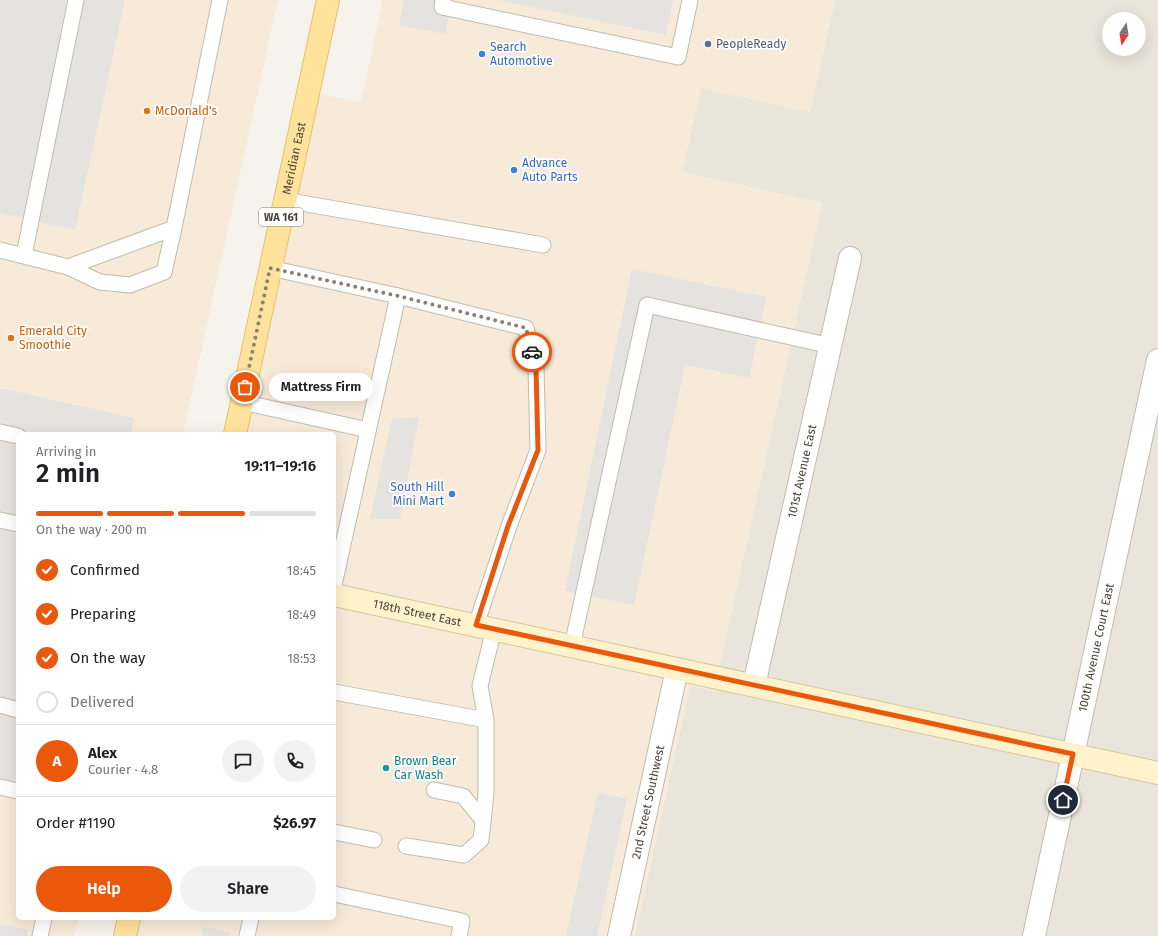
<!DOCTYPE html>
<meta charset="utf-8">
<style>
body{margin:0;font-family:"Fira Sans",sans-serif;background:#f2f2f2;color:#202124;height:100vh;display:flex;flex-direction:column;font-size:15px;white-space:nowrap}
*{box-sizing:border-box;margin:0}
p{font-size:13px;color:#757577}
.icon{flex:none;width:22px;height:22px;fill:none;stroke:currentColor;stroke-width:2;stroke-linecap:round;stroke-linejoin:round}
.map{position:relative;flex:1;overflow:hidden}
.panel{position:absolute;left:16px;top:432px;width:320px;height:488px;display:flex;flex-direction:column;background:#fff;border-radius:6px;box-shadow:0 4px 16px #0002}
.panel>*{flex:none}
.needle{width:26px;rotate:192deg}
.tools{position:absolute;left:1102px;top:12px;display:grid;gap:8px}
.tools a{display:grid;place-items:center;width:44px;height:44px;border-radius:50%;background:#fff;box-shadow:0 4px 16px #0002;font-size:20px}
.pin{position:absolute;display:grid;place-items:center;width:34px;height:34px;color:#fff;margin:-17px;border:2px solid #fff;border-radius:50%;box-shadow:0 1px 4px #0007}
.courier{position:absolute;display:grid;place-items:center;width:40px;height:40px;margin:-20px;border:3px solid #ea580c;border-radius:50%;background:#fff;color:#222;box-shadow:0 1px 5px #0007}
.bubble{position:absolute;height:28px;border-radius:14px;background:#fff;box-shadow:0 4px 16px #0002;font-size:13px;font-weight:600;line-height:28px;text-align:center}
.headline em{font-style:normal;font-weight:600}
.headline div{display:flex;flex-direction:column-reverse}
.headline{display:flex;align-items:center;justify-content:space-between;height:68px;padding:0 20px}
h1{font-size:26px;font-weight:600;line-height:30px}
.bar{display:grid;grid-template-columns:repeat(4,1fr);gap:6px 4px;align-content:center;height:48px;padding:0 20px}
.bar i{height:5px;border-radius:3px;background:#e0e0e0}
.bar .on{background:#ea580c}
.bar p{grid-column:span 4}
.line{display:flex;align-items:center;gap:10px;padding:0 20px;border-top:1px solid #e0e0e0}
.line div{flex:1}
.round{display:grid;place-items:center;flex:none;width:42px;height:42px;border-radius:21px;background:#f2f2f2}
ol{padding:0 20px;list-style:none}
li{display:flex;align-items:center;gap:12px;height:44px}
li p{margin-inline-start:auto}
li .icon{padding:4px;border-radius:50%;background:#ea580c;color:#fff;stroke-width:4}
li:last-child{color:#757577}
li i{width:22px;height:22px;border:2px solid #e0e0e0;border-radius:50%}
.button{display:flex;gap:8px;margin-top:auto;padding:8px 20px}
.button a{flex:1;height:46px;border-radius:24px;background:#ea580c;color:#fff;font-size:16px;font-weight:600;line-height:46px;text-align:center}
.button a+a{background:#f2f2f2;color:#202124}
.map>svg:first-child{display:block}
.residential{fill:#eae5da;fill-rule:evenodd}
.commercial{fill:#f7ead8}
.parking{fill:#e5e3e0}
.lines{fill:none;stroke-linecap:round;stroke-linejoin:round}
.lane-casing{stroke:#c2bbae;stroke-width:17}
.street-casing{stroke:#c2bbae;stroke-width:24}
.secondary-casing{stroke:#d6c79b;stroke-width:24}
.primary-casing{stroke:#e6c16a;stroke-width:24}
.lane{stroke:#fff;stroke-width:15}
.street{stroke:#fff;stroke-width:22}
.secondary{stroke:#fff3cd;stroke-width:22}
.primary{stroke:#ffe39c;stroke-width:22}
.done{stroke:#878178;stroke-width:4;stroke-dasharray:0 7.2}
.route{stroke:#ea580c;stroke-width:5}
.service-dot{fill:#5c6f8a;stroke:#fff;stroke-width:1.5}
.shop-dot{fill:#3f7fe0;stroke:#fff;stroke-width:1.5}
.food-dot{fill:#e8710a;stroke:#fff;stroke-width:1.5}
.culture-dot{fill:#0f9aa8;stroke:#fff;stroke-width:1.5}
.labels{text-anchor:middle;stroke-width:3.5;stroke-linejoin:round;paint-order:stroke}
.shield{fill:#fff;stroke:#817c74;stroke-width:1}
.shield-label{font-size:11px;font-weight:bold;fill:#4b4439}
.service-label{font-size:12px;fill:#4e5e75;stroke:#fff;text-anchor:start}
.shop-label{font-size:12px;fill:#366cbe;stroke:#fff;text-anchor:start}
.food-label{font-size:12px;fill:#c56008;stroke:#fff;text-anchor:start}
.street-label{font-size:12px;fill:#4b4439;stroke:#fff}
.culture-label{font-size:12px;fill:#0d838f;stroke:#fff;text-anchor:start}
</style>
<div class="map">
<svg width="1158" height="936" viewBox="0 0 1158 936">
<rect width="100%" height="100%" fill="#f6f3ec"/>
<!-- residential -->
<path class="residential" d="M835,0h323v936h-523l55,-250 24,5 108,-488 -140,-31 19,-84 109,24zM1109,19h30v30h-30z"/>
<!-- commercial -->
<g class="commercial">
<path d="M0,0h278l-95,434h-165v484h60l-4,18h-74z"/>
<path d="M383,0h452l-25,112 -109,-24 -19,84 140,31 -108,488 -24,-5 -55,250h-510l4,-18h205v-484h-99l73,-342 53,10z"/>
</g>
<!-- parking -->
<g class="parking">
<path d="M0,0h125l-50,230 -75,-17z"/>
<path d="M404,0h48l-7,34 -46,-9z"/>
<path d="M497,0h176l-7,35z"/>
<path d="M632,269l134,28 -17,81 -64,-13 -51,240 -69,-14z"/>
<path d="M0,388l134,30 -3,16h-113v354l-18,-4z"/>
<path d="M419,417l-19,102h-30l22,-100z"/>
<path d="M598,793l29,5 -30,138h-31z"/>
<path d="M0,924l28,6 -1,6h-27z"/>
<path d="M203,927l28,6 -1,3h-28z"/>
</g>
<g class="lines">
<defs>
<g id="lane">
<path d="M443,0l-1,7 236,50 12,-57"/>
<path d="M284,200l259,45"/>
<path d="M0,250l68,17 106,-39 46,-228"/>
<path d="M24,255l52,-255"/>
<path d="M68,267l32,15 30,3 34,-13 10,-44"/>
<path d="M270,268l128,28"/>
<path d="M242,402l126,28"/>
<path d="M0,432l18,4"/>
<path d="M0,520l18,4"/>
<path d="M334,585l64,-289 128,32 10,40 2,82 -29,76 -33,99"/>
<path d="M572,646l75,-341 184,41"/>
<path d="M334,692l152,28"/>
<path d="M0,705l18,5"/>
<path d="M0,787l18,4"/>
<path d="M434,790l29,6 20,24"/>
<path d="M334,832l40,8"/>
<path d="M406,846l58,9 17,-15 5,-46v-74l-6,-34 14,-57"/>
<path d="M334,894l128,27 -3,15"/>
<path d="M40,936l4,-18"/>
<path d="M247,936l4,-18"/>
</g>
<g id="street">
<path id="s1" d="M754,685l96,-427"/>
<path id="s2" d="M619,936l58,-267"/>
<path id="s3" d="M1034,936l124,-576"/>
</g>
<g id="secondary">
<path id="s4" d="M334,595l824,178"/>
</g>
<g id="primary">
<path id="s5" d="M235,434l93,-434"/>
<path d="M125,936l4,-18"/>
</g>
</defs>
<!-- lane casing -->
<use href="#lane" class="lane-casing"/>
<!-- street casing -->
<use href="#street" class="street-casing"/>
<!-- secondary casing -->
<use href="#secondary" class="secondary-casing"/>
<!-- primary casing -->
<use href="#primary" class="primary-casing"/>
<!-- lane -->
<use href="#lane" class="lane"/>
<!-- street -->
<use href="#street" class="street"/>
<!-- secondary -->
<use href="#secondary" class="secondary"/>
<!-- primary -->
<use href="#primary" class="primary"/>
</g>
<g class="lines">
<!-- done -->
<path class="done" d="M245,387l25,-119 128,28 128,32 6,24"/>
<!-- route -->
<path class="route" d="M532,352l4,16 2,82 -30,76 -32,99 597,129 -10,46"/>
</g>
<!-- markers -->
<circle class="service-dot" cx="708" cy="44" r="4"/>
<g class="shop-dot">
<circle cx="482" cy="54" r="4"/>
<circle cx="514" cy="170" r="4"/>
<circle cx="452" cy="494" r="4"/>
</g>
<g class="food-dot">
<circle cx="147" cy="111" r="4"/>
<circle cx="11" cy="338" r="4"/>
</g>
<circle class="culture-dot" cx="386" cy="768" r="4"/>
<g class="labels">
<!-- shield labels -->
<rect class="shield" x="259" y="208" width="44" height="18" rx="3"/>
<g class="shield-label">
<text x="281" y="221">WA 161</text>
</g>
<!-- service labels -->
<g class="service-label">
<text x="716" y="48">PeopleReady</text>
</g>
<!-- shop labels -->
<g class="shop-label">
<text x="490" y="51">Search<tspan x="490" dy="14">Automotive</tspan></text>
<text x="522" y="167">Advance<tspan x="522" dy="14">Auto Parts</tspan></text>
<text x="444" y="491" text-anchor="end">South Hill<tspan x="444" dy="14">Mini Mart</tspan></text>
</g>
<!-- food labels -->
<g class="food-label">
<text x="155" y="115">McDonald's</text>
<text x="19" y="335">Emerald City<tspan x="19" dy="14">Smoothie</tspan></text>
</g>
<!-- street labels -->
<g class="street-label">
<text dy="4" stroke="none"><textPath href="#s5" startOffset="282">Meridian East</textPath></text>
<text dy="4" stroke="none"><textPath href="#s1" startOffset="219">101st Avenue East</textPath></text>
<text dy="4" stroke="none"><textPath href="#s4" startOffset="85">118th Street East</textPath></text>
<text dy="4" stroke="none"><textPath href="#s3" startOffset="295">100th Avenue Court East</textPath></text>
<text dy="4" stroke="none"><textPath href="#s2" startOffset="137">2nd Street Southwest</textPath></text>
</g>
<!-- culture labels -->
<g class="culture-label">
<text x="394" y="765">Brown Bear<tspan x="394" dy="14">Car Wash</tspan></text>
</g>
</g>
</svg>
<div class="tools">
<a><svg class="needle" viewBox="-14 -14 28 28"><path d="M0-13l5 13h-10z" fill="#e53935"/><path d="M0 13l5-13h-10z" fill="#757577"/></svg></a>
</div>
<div class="pin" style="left:245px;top:387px;background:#ea580c"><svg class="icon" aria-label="bag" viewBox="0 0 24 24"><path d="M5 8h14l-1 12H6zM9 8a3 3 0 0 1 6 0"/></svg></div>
<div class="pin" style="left:1063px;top:800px;background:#1f2937"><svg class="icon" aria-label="home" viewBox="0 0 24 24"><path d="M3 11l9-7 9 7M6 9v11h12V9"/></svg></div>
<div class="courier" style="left:532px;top:352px"><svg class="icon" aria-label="car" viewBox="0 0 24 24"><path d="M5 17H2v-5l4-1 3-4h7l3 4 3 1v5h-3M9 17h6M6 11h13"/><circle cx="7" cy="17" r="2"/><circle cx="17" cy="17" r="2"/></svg></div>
<div class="bubble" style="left:269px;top:373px;width:104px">Mattress Firm</div>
<section class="panel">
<div class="headline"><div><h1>2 min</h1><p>Arriving in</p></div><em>19:11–19:16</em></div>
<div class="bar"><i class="on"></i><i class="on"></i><i class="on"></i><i></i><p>On the way · 200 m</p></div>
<ol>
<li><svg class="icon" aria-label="check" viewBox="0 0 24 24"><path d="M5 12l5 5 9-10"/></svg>Confirmed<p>18:45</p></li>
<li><svg class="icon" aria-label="check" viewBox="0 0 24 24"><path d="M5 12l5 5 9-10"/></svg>Preparing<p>18:49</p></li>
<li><svg class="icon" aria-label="check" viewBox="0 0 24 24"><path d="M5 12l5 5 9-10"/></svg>On the way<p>18:53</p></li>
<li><i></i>Delivered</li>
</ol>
<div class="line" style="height:72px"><b class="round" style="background:#ea580c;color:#fff">A</b><div><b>Alex</b><p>Courier · 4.8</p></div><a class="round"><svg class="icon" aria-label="chat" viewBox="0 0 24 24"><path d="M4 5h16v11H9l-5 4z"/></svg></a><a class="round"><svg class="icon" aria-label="phone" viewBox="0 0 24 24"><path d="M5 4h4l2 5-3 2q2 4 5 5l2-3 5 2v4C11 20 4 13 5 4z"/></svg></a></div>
<div class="line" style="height:52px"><div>Order #1190</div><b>$26.97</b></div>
<div class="button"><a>Help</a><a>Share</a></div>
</section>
</div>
